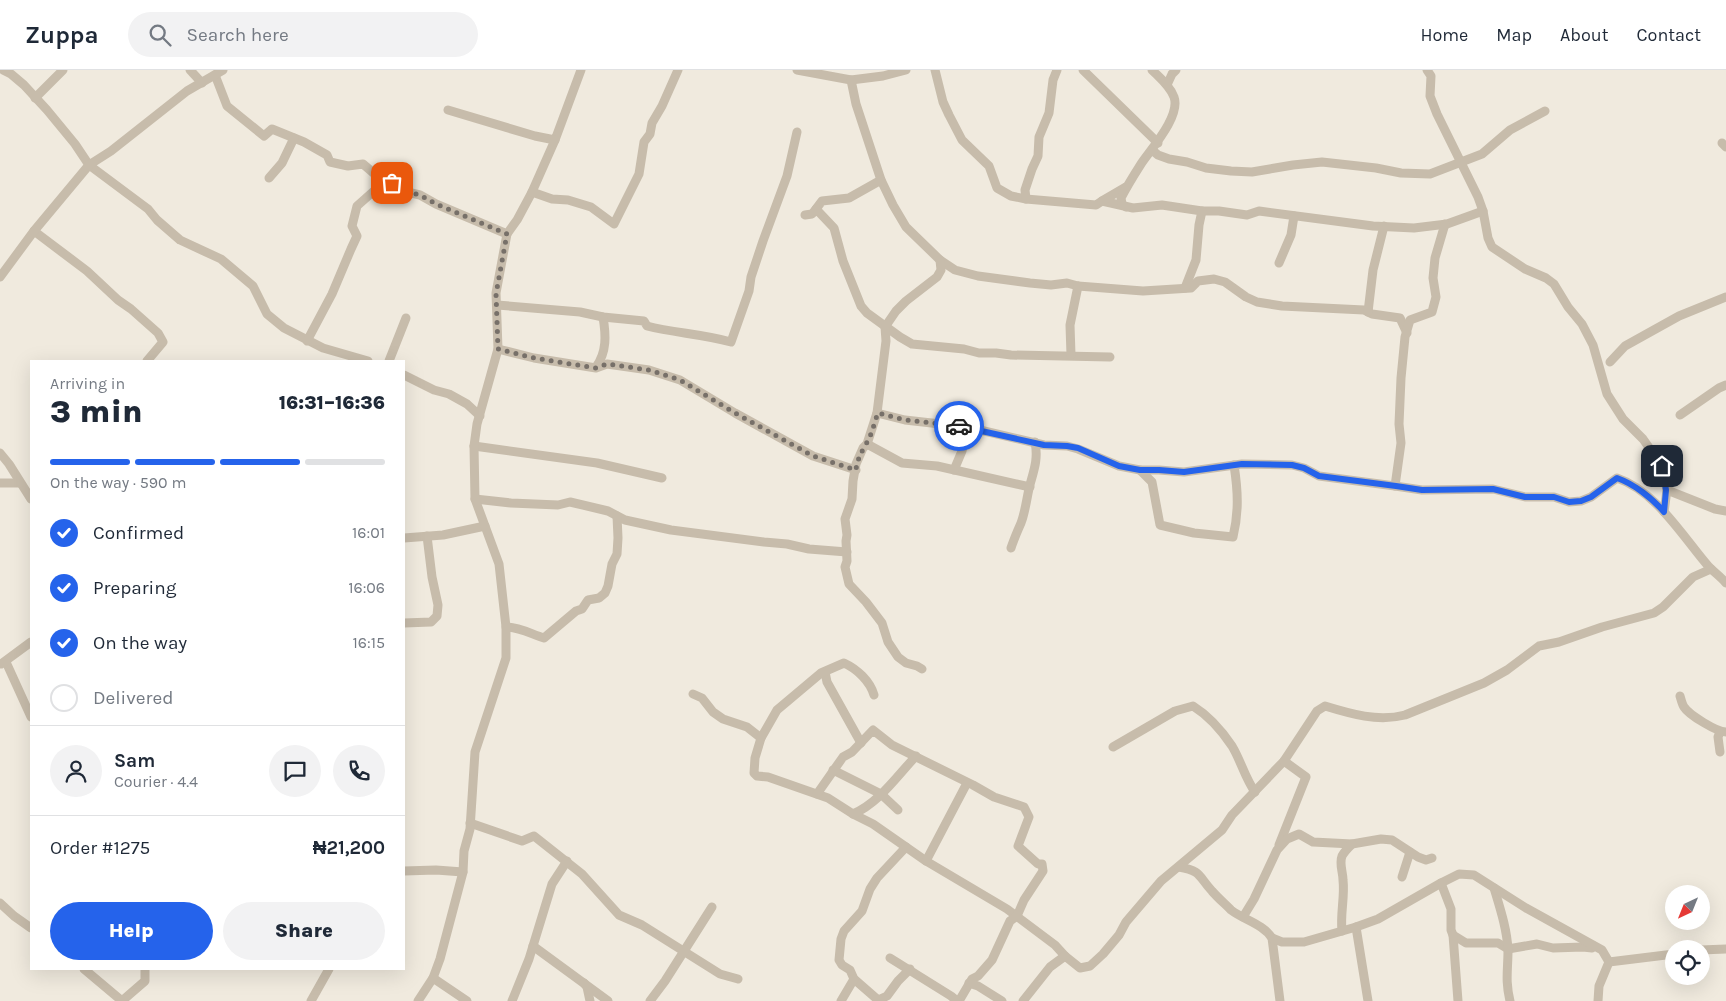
<!DOCTYPE html>
<meta charset="utf-8">
<style>
body{margin:0;font-family:Karla,sans-serif;background:#f2f2f3;color:#1f2937;height:100vh;display:flex;flex-direction:column;font-size:19px;white-space:nowrap}
*{box-sizing:border-box;margin:0}
p{font-size:16px;color:#747a83}
.icon{flex:none;width:28px;height:28px;fill:none;stroke:currentColor;stroke-width:2;stroke-linecap:round;stroke-linejoin:round}
.map{position:relative;flex:1;overflow:hidden}
.drawer{position:absolute;left:30px;top:290px;width:375px;height:610px;display:flex;flex-direction:column;background:#fff;border-radius:0px;box-shadow:0 5px 20px #0002}
.drawer>*{flex:none}
.needle{width:32px;rotate:223deg}
.fabs{position:absolute;left:1665px;top:815px;display:grid;gap:10px}
.fabs a{display:grid;place-items:center;width:45px;height:45px;border-radius:50%;background:#fff;box-shadow:0 5px 20px #0002;font-size:25px}
.pin{position:absolute;display:grid;place-items:center;width:42px;height:42px;color:#fff;margin:-21px;border-radius:10px;box-shadow:0 2px 8px #0006}
.courier{position:absolute;display:grid;place-items:center;width:50px;height:50px;margin:-25px;border:4px solid #2563eb;border-radius:50%;background:#fff;color:#222;box-shadow:0 1px 6px #0007}
.headline em{font-style:normal;font-weight:800}
.headline div{display:flex;flex-direction:column-reverse}
.headline{display:flex;align-items:center;justify-content:space-between;height:85px;padding:0 20px}
h1{font-size:32px;font-weight:800;line-height:38px}
.bar{display:grid;grid-template-columns:repeat(4,1fr);gap:8px 5px;align-content:center;height:60px;padding:0 20px}
.bar i{height:6px;border-radius:4px;background:#e0e1e3}
.bar .active{background:#2563eb}
.bar p{grid-column:span 4}
.line{display:flex;align-items:center;gap:12px;padding:0 20px;border-top:1px solid #e0e1e3}
.line div{flex:1}
.round{display:grid;place-items:center;flex:none;width:52px;height:52px;border-radius:26px;background:#f2f2f3}
ol{padding:0 20px;list-style:none}
li{display:flex;align-items:center;gap:15px;height:55px}
li p{margin-inline-start:auto}
li .icon{padding:5px;border-radius:50%;background:#2563eb;color:#fff;stroke-width:4}
li:last-child{color:#747a83}
li i{width:28px;height:28px;border:2px solid #e0e1e3;border-radius:50%}
.cta{display:flex;gap:10px;margin-top:auto;padding:10px 20px}
.cta a{flex:1;height:58px;border-radius:30px;background:#2563eb;color:#fff;font-size:20px;font-weight:800;line-height:58px;text-align:center}
.cta a+a{background:#f2f2f3;color:#1f2937}
header{display:flex;align-items:center;gap:30px;box-sizing:border-box;height:70px;padding:0 25px;background:#fff;border-bottom:1px solid #e0e1e3}
header strong{font-size:24px}
nav{display:flex;gap:28px;margin-inline-start:auto;font-size:18px}
.search{width:350px;height:45px;background:#f2f2f3;display:flex;align-items:center;gap:12px;box-sizing:border-box;padding:0 18px;border-radius:28px;color:#747a83;font-size:19px}
.map>svg:first-child{display:block}
.lines{fill:none;stroke-linecap:round;stroke-linejoin:round}
.street{stroke:#c7bcab;stroke-width:9}
.done{stroke:#777069;stroke-width:5;stroke-dasharray:0 9}
.route{stroke:#2563eb;stroke-width:6}
</style>
<header>
<strong>Zuppa</strong>
<div class="search"><svg class="icon" aria-label="search" viewBox="0 0 24 24"><circle cx="10" cy="10" r="6"/><path d="M15 15l6 6"/></svg>Search here</div>
<nav><a>Home</a><a>Map</a><a>About</a><a>Contact</a></nav>
</header>
<div class="map">
<svg width="1726" height="931" viewBox="0 0 1726 931">
<rect width="100%" height="100%" fill="#f0eade"/>
<g class="lines">
<!-- street -->
<g class="street">
<path d="M3,0l8,4 13,11 23,25 28,34 14,21 59,44 9,11 23,20 41,19 32,27 14,28 17,14 39,20 45,13"/>
<path d="M190,0l12,13"/>
<path d="M797,0l54,10 32,-4 23,-6"/>
<path d="M935,0l8,32 6,13 13,25 27,26 8,22 14,8 15,3 70,6 6,-4 31,7 29,-3 40,6h17l28,4 12,-4 114,15 41,2 33,-4 36,-13"/>
<path d="M1083,0l75,73"/>
<path d="M1427,0l4,6 -1,20 7,18 41,83 5,14 5,27 4,9 33,22 21,9 8,6 14,23 14,17 11,21 14,49 16,25 20,20 19,27 5,24 -3,22"/>
<path d="M215,5l12,31 37,30 8,-7 32,13 23,13 3,7 18,4 15,-2 21,18 4,-2 15,11 17,4 16,9 71,30 10,-14 15,-28"/>
<path d="M851,10l5,24 25,76 12,25 13,22 34,33 15,10 23,6 52,7 21,2 16,-2 11,3 65,5 48,-3 7,-7 16,-2 11,3 21,15 11,5 25,4 82,4 8,4 28,4 7,15"/>
<path d="M1167,15l5,-11 4,-4"/>
<path d="M35,28l28,-28"/>
<path d="M448,40l87,26 20,4 26,-70"/>
<path d="M555,70l-23,52 20,7 16,1 23,7 23,17 25,-50 5,-32 6,-8 2,-11 10,-17 16,-36"/>
<path d="M1722,73l4,4"/>
<path d="M1152,80l6,5 11,4 18,3 19,6 25,3 21,1 41,-7 29,-3 54,6 25,5 29,1 52,-20 28,-24 35,-19"/>
<path d="M269,108l13,-15 12,-25"/>
<path d="M1026,129l-1,-9 7,-21 6,-13 1,-19 10,-24 4,-33 4,-10"/>
<path d="M1102,131l24,-14"/>
<path d="M1126,137l-4,-3 -1,-6c6,-12 13,-23 20,-34 10,-15 40,-48 33,-67 -4,-11 -14,-19 -22,-27"/>
<path d="M816,139l6,-8 27,-3 32,-18"/>
<path d="M805,145l7,-1 4,-5 18,19 9,33 18,45 6,7 33,24 12,7 52,5 15,4h17l15,2 99,2"/>
<path d="M34,161l53,40 31,29 13,9 27,24 5,9 -16,19"/>
<path d="M1279,193l12,-28 3,-19"/>
<path d="M0,207l34,-46 55,-66 22,-14 76,-60 36,-21"/>
<path d="M1185,218l11,-28 3,-35 3,-14"/>
<path d="M497,235l83,7 23,5 41,4 3,5c27,7 56,8 84,16l18,-51 2,-14 12,-36 24,-65 10,-44"/>
<path d="M1368,242l5,-42 11,-44"/>
<path d="M307,271l25,-47 19,-45 6,-13 -5,-10 5,-20 27,-24"/>
<path d="M498,279l36,9 62,10 11,-4 42,6 31,10 55,33 78,43 43,14"/>
<path d="M1071,285l-1,-30 8,-39"/>
<path d="M389,291l17,-43"/>
<path d="M1610,292l15,-16 54,-30 47,-19"/>
<path d="M596,297c11,-15 10,-32 7,-50"/>
<path d="M404,305l30,15 15,4 18,10 13,12"/>
<path d="M877,343l28,7 62,7 77,18 23,1 11,3 41,17 21,4h19l25,2 58,-8 50,1 12,3 15,8 76,10 27,4 71,-1 32,8h29l15,5 12,-1 10,-4 26,-19c39,13 66,59 92,89 5,5 12,10 17,16"/>
<path d="M1680,345l39,-27 7,-3"/>
<path d="M867,374l35,19 35,3 93,21"/>
<path d="M474,376l123,17 65,15"/>
<path d="M0,383l9,11 22,35"/>
<path d="M954,400l8,-19 5,-24"/>
<path d="M1140,400l12,12 8,43 34,8 39,4c6,-25 5,-46 1,-72"/>
<path d="M0,413h20"/>
<path d="M1395,416l6,-43 -2,-19 2,-46 4,-41 5,-17 22,-8 4,-15 -3,-19 2,-20 10,-34"/>
<path d="M1667,420l48,19 11,2"/>
<path d="M475,429l36,4 47,2 12,-3 38,9 17,9 46,10 93,12 23,2 22,5 38,3"/>
<path d="M404,468l39,-3 42,-9"/>
<path d="M1011,478c3,-9 6,-16 10,-25 5,-13 6,-29 10,-42 4,-14 7,-24 4,-39"/>
<path d="M404,553l27,-1 6,-6 1,-11 -6,-28 -5,-41"/>
<path d="M506,557c13,0 25,7 38,11l32,-27 6,-2 6,-9 11,-2 6,-5 3,-7 4,-22 5,-10 1,-16 -1,-22"/>
<path d="M6,592l25,55"/>
<path d="M1,594l30,-22"/>
<path d="M922,599l-5,-3 -11,-3 -8,-6 -10,-15 -6,-19 -16,-21 -17,-18 -4,-17 2,-6 -1,-20 1,-6 -2,-16 7,-20 1,-18 3,-17 7,-16 4,-4 10,-31 9,-72 -1,-14 11,-16 10,-10 31,-24 4,-7 -1,-10"/>
<path d="M825,602l2,10 34,61"/>
<path d="M693,624l9,4 11,14 10,7 24,8 14,11"/>
<path d="M874,625c-4,-14 -17,-26 -30,-32l-23,10 -44,37 -16,28 -6,20 -1,15 3,3 11,1 60,21 25,16 20,10 53,37 81,48 48,36 10,11 15,12 10,-2 13,-12 16,-19 7,-13 35,-41 61,-51 10,-15 52,-54 33,-50 8,-5c26,8 53,16 80,9l79,-32 23,-13 32,-24 20,-4 43,-15 52,-14 9,-6 30,-30 18,-8"/>
<path d="M1680,626c1,3 2,8 4,11 5,8 33,25 42,25"/>
<path d="M1113,677l62,-36 18,-5c16,10 29,25 39,40 9,15 13,32 23,46"/>
<path d="M1720,682l-2,-15 2,-5"/>
<path d="M833,700l48,24 17,16"/>
<path d="M817,724l26,-37 9,-5 21,-22 19,15 81,40 21,12 30,10 5,10 -11,29 20,18h4l1,7 -19,29 -7,16 -7,5 -18,39 -14,16 -6,3 -13,22"/>
<path d="M853,744c26,-11 44,-38 63,-58"/>
<path d="M470,753l52,18 12,-5 48,38 37,41 23,10 78,49 18,5"/>
<path d="M1279,775l27,-68 -22,-16"/>
<path d="M906,777l-29,31 -7,11 -8,22 -18,20 -3,8 -2,21 3,5 8,5 4,9 24,21 9,-4 11,-15 12,-12"/>
<path d="M926,791l41,-78"/>
<path d="M1179,797c23,4 19,9 33,24 5,6 13,13 19,19 13,10 32,14 41,28l8,63"/>
<path d="M404,801l32,-1 27,2"/>
<path d="M1402,807l8,-25"/>
<path d="M1441,813l10,26v21l2,5 13,8h32l10,6 29,-5 16,4 30,-1 9,1"/>
<path d="M1494,818c6,20 13,41 14,62 0,20 -3,30 2,51"/>
<path d="M0,833l14,13 17,12"/>
<path d="M1243,847l11,-18 23,-49 10,-11 12,-5 14,8 39,2 29,-5 11,1 26,17 8,3 6,-2"/>
<path d="M1356,857l12,74"/>
<path d="M1342,861c-2,-17 3,-34 1,-51 0,-8 -4,-16 -1,-24 2,-4 6,-8 10,-12"/>
<path d="M1453,865l5,66"/>
<path d="M1272,868l10,4h22l52,-15 22,-8 63,-36 18,-9 15,1 52,33 76,42 7,12"/>
<path d="M533,876l75,55"/>
<path d="M1701,880l25,-1"/>
<path d="M890,888l61,38 6,5"/>
<path d="M84,899l38,32"/>
<path d="M433,908l34,23"/>
<path d="M584,913l3,4 3,14"/>
<path d="M969,913l9,3 24,15"/>
<path d="M122,931l23,-20v-12"/>
<path d="M311,931l18,-32"/>
<path d="M418,931l15,-23 7,-19 23,-87 1,-21 6,-22 5,-77 31,-94v-31l-7,-63 -24,-65 -1,-53 3,-22 21,-75 -2,-56 11,-59"/>
<path d="M512,931l17,-42 23,-75 15,-23"/>
<path d="M650,931l15,-20 47,-74"/>
<path d="M841,931l13,-22"/>
<path d="M1023,931l27,-34 15,-11"/>
<path d="M1598,931l1,-15 10,-24 65,-8"/>
</g>
</g>
<g class="lines">
<!-- done -->
<path class="done" d="M392,113l11,8 17,4 16,9 71,30 -11,60 2,55 36,9 62,10 11,-4 42,6 31,10 55,33 78,43 43,14c1,-10 5,-17 10,-26 6,-9 8,-21 12,-31l27,7 54,6"/>
<!-- route -->
<path class="route" d="M959,356l85,19 23,1 11,2 41,18 21,4h19l25,2 58,-8 50,1 12,3 15,8 77,10 26,4 71,-1 32,8h29l15,5 12,-1 10,-4 26,-19c17,6 35,20 47,34l2,-22 -4,-24"/>
</g>
</svg>
<div class="fabs">
<a><svg class="needle" viewBox="-14 -14 28 28"><path d="M0-13l5 13h-10z" fill="#e53935"/><path d="M0 13l5-13h-10z" fill="#747a83"/></svg></a>
<a><svg class="icon" aria-label="locate" viewBox="0 0 24 24"><circle cx="12" cy="12" r="6"/><path d="M12 2v4M12 18v4M2 12h4M18 12h4"/></svg></a>
</div>
<div class="pin" style="left:392px;top:113px;background:#ea580c"><svg class="icon" aria-label="bag" viewBox="0 0 24 24"><path d="M5 8h14l-1 12H6zM9 8a3 3 0 0 1 6 0"/></svg></div>
<div class="pin" style="left:1662px;top:396px;background:#1f2937"><svg class="icon" aria-label="home" viewBox="0 0 24 24"><path d="M3 11l9-7 9 7M6 9v11h12V9"/></svg></div>
<div class="courier" style="left:959px;top:356px"><svg class="icon" aria-label="car" viewBox="0 0 24 24"><path d="M5 17H2v-5l4-1 3-4h7l3 4 3 1v5h-3M9 17h6M6 11h13"/><circle cx="7" cy="17" r="2"/><circle cx="17" cy="17" r="2"/></svg></div>
<section class="drawer">
<div class="headline"><div><h1>3 min</h1><p>Arriving in</p></div><em>16:31–16:36</em></div>
<div class="bar"><i class="active"></i><i class="active"></i><i class="active"></i><i></i><p>On the way · 590 m</p></div>
<ol>
<li><svg class="icon" aria-label="check" viewBox="0 0 24 24"><path d="M5 12l5 5 9-10"/></svg>Confirmed<p>16:01</p></li>
<li><svg class="icon" aria-label="check" viewBox="0 0 24 24"><path d="M5 12l5 5 9-10"/></svg>Preparing<p>16:06</p></li>
<li><svg class="icon" aria-label="check" viewBox="0 0 24 24"><path d="M5 12l5 5 9-10"/></svg>On the way<p>16:15</p></li>
<li><i></i>Delivered</li>
</ol>
<div class="line" style="height:90px"><a class="round"><svg class="icon" aria-label="person" viewBox="0 0 24 24"><circle cx="12" cy="8" r="4"/><path d="M4 21q1-7 8-7t8 7"/></svg></a><div><b>Sam</b><p>Courier · 4.4</p></div><a class="round"><svg class="icon" aria-label="chat" viewBox="0 0 24 24"><path d="M4 5h16v11H9l-5 4z"/></svg></a><a class="round"><svg class="icon" aria-label="phone" viewBox="0 0 24 24"><path d="M5 4h4l2 5-3 2q2 4 5 5l2-3 5 2v4C11 20 4 13 5 4z"/></svg></a></div>
<div class="line" style="height:65px"><div>Order #1275</div><b>₦21,200</b></div>
<div class="cta"><a>Help</a><a>Share</a></div>
</section>
</div>
